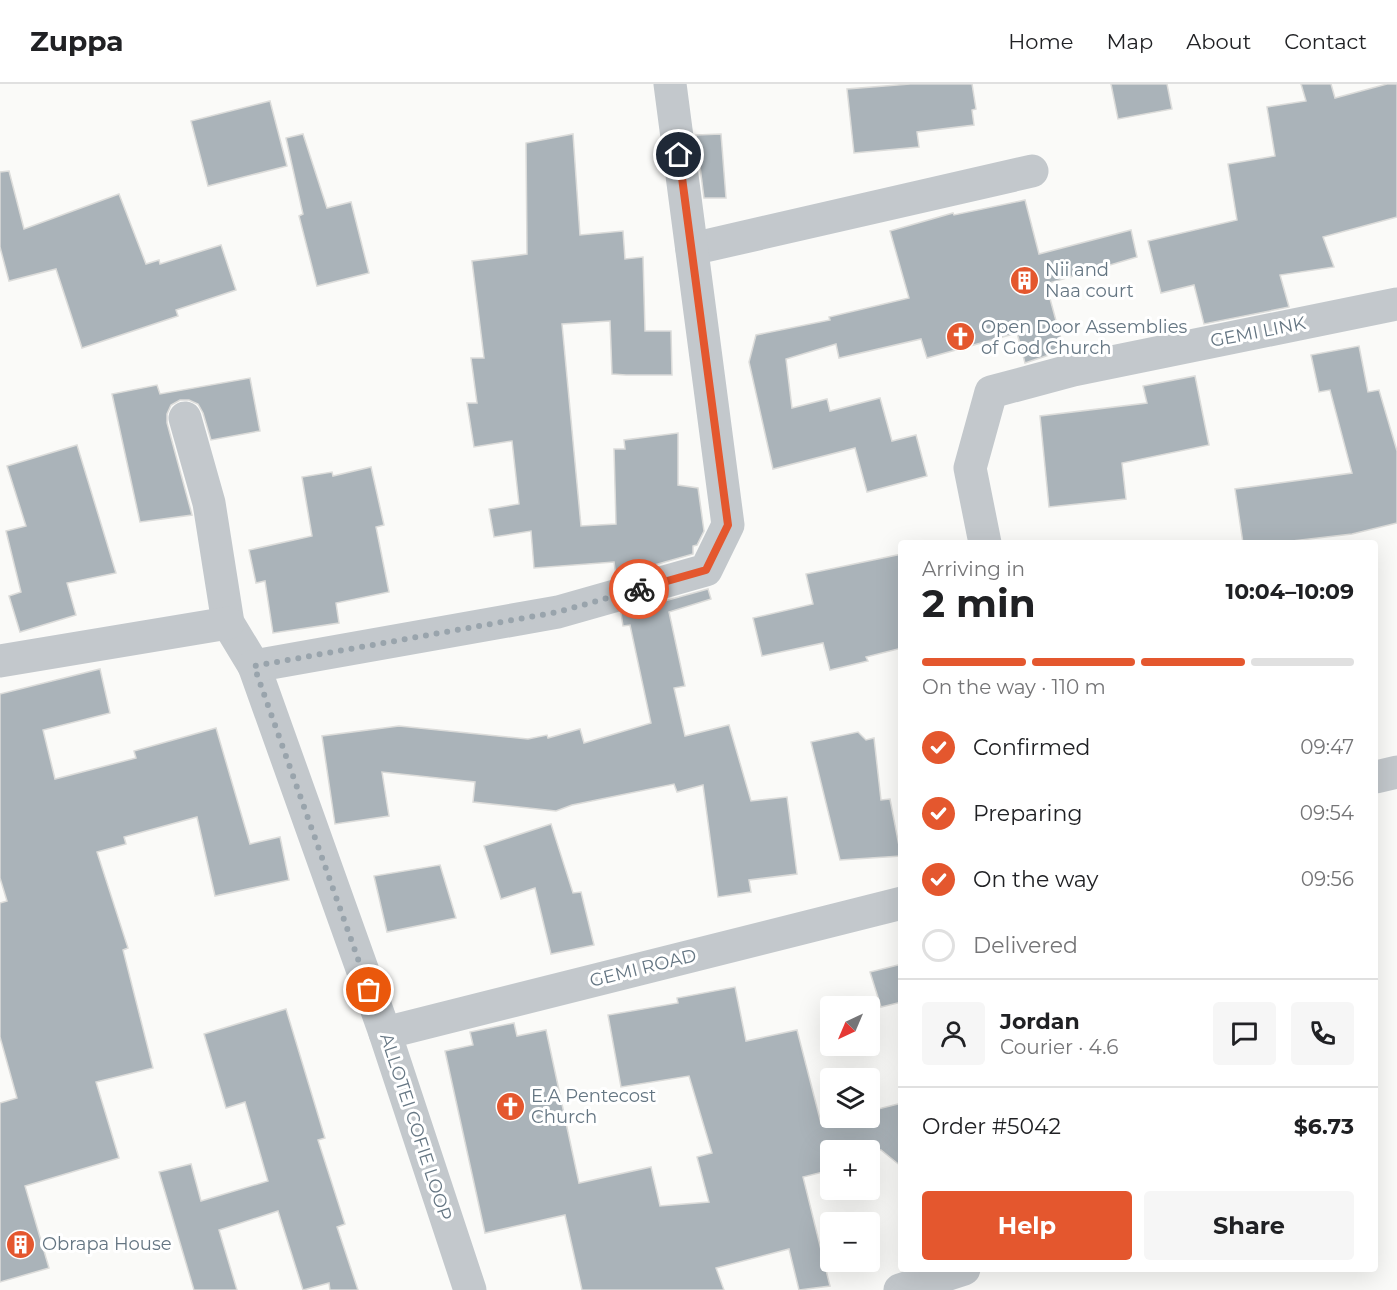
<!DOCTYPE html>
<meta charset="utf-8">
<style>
body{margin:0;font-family:Montserrat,sans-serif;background:#f6f6f6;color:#202124;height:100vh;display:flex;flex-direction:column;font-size:22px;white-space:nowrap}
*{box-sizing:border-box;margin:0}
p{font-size:20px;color:#757577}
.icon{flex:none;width:33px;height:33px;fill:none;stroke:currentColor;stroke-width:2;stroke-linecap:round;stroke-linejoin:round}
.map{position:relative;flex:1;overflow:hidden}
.side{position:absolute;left:898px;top:456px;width:480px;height:732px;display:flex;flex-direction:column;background:#fff;border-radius:6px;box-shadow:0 6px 24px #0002}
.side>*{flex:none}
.needle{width:39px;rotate:224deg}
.fabs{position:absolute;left:820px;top:912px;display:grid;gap:12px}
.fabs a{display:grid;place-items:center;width:60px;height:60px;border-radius:6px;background:#fff;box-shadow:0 6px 24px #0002;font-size:30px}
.pin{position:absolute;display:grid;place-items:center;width:51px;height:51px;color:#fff;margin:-26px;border:3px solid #fff;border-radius:50%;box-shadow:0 2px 6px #0007}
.courier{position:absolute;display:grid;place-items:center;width:60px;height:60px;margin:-30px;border:4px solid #e4572e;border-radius:50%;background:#fff;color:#222;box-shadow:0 2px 8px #0007}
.headline em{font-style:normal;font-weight:700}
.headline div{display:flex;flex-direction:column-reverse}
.headline{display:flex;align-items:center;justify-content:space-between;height:102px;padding:0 24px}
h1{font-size:39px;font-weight:700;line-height:45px}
.bar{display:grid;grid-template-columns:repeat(4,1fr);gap:9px 6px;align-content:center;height:72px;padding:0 24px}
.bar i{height:8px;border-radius:4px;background:#e0e0e0}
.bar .current{background:#e4572e}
.bar p{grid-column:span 4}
.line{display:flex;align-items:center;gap:15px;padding:0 24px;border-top:2px solid #e0e0e0}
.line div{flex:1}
.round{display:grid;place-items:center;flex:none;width:63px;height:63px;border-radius:6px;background:#f6f6f6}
ol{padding:0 24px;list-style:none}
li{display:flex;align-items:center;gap:18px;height:66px}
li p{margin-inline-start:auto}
li .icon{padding:6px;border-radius:50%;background:#e4572e;color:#fff;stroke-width:4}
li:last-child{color:#757577}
li i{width:33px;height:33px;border:3px solid #e0e0e0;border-radius:50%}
.action{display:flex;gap:12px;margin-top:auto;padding:12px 24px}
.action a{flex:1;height:69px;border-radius:6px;background:#e4572e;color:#fff;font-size:24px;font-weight:700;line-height:69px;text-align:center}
.action a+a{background:#f6f6f6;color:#202124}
header{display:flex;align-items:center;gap:36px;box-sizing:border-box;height:84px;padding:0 30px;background:#fff;border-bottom:2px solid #e0e0e0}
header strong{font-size:28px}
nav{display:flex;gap:33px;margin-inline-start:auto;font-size:21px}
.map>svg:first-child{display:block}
.building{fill:#aab3b9;stroke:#dcdcda;stroke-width:1.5}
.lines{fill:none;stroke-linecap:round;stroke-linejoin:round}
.minor{stroke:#c3c8cc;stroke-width:33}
.done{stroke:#99a4ac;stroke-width:6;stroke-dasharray:0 10.8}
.route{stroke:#e4572e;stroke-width:8}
.labels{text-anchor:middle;stroke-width:6;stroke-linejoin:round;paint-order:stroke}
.poi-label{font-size:18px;fill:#657683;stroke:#fff;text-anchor:start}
.street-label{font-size:18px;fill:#657683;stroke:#fff}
</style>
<header>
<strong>Zuppa</strong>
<nav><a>Home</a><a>Map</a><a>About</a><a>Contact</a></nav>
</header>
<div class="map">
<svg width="1397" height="1206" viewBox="0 0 1397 1206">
<rect width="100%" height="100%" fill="#fafaf8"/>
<!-- building -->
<g class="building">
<path d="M910,0h62l4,25 -4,1 2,15 -57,7 2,15 -65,6 -7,-64z"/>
<path d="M1111,0h56l5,25 -54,10z"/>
<path d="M1301,0h30l4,14 52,-14h10v133l-74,20 11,30 -54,8 9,32 -85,17 -10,-39 -33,8 -13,-52 89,-21 -9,-56 47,-8 -8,-49 39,-6z"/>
<path d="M270,17l17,65 -79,20 -17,-65z"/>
<path d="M303,50l24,74 24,-6 18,71 -52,13 -18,-70 4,-2 -17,-76z"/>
<path d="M573,50l7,101 43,-4 2,28 18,-2 2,74h26l1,44h-46l-14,-1 -2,-53 -48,3 19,202 35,-2 -2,-75h11l-1,-9 54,-7v52l20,3 6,43 -7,14 -4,1v8l-77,22 -2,-14 -80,6 -3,-37 -37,6 -5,-28 30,-5 -7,-63 -38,6 -7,-44h10l-6,-45h13l-12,-97 55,-7 -1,-111z"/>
<path d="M721,50l5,64h-22l-8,-63z"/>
<path d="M9,87l15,58 95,-35 27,70 13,-4 1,4 61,-19 15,45 -60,20 2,6 -96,32 -26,-79 -47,12 -9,-34v-75z"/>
<path d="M1025,116l14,54 92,-24 6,27 -91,27 18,66 -39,13 -8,-30 -90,25 -6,-19 -82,19 -3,-14 -50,15 6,49 35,-9 3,12 50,-13 12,43 24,-6 11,41 -60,16 -12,-44 -82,21 -24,-107 7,-27 74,-15 -1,-3 80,-19 -19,-67 63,-18 1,2z"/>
<path d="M1359,262l9,46 11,-2 18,61v72l-45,11 -77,9h-32l-8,-54 117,-16 -22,-83 -11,2 -8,-37z"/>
<path d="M1195,292l14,69 -87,18 4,36 -77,8 -9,-91 107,-13 -4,-17z"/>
<path d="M250,294l10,53 -49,9 -8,-27 -5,-9 -9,-4h-9l-9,5 -4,9v9l25,92 -52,7 -28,-128 45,-9 3,9z"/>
<path d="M77,361l39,128 -49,10 9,32 -56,17 -11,-36 12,-4 -15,-61 20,-5 -19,-60z"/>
<path d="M371,383l13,58 -8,2 13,65 -53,11 3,20 -66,10 -8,-52 -9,2 -7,-33 63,-14 -10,-59 30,-5 1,4z"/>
<path d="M902,470v94l-36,9 2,4 -38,9 -7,-27 -61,13 -9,-38 60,-14 -7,-30z"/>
<path d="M708,505l3,10 -42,13 16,74 -11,2 11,48 44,-11 22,76 36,-4 10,77 -48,6 2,12 -33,5 -15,-112 -26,7 -3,-8 -102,21 -16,6 -83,-9 2,-20 -93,-10 7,44 -54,8 -13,-88 77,-10 129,13 19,-4 1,3 32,-9 4,14 67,-20 -21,-98 -7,1 -2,-13z"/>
<path d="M100,585l10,44 -67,17 12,49 81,-21 -2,-7 82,-23 34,116 30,-7 9,43 -74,16 -18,-79 -73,20 2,7 -29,8 31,96 -5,2 30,118 -57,14 23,76 -94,28 24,82 -49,14v-179l17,-5 -17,-61v-134l7,-2 -7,-23v-184z"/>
<path d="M858,648l8,8 8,-2 7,62 9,-1 11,57 -61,4 -29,-118z"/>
<path d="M551,740l22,69 8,-1 13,53 -43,9 -16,-66 -34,11 -17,-53z"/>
<path d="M440,781l16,53 -69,14 -13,-56z"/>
<path d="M902,880v38l-21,5 -11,-35z"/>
<path d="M735,903l11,54 51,-11 24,93 23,-5h26v-7l32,-8v64l-21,-17h-50v20l-28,7 27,109 -31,4 -10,-41 -73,19 8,22h-142l-17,-75 -80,18 -40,-182 28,-6 -3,-13 44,-9 3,13 29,-6 33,153 72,-16 9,39 49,-4 -12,-45 15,-4 -23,-77 -68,11 -13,-72 70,-12 -1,-5z"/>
<path d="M286,925l39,129 -7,2 27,84 -8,3 21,63h-28l-1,-7 -26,7 -25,-79 -59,19 18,60h-43l-35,-118 32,-8 10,37 67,-20 -23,-79 -19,6 -22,-74z"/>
</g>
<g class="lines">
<!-- minor -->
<g class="minor">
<path d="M692,165l340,-78"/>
<path d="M185,334l24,85 19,120 26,43 131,367 85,257"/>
<path d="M985,459l-15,-75 21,-76 82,-22 324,-66"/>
<path d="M0,577l228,-38"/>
<path d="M254,582l304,-54 148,-42 22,-45 -58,-441"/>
<path d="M1376,693l21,-5"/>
<path d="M385,949l517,-130"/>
<path d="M900,1206l64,-21"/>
</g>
</g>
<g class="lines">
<!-- done -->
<path class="done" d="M369,906l-115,-324 304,-54 81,-23"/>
<!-- route -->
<path class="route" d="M639,505l67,-19 22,-45 -49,-370"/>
</g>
<!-- icons -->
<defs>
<symbol id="building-disc" viewBox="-11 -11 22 22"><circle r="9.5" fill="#e4572e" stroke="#fff"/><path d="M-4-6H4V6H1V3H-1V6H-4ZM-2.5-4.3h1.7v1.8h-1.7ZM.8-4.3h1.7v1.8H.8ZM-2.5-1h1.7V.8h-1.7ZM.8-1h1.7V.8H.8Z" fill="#fff"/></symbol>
<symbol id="church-disc" viewBox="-11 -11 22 22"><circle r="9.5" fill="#e4572e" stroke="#fff"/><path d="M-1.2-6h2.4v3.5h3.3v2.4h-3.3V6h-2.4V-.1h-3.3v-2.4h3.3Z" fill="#fff"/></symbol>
</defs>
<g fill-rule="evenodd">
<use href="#building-disc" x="1008" y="180" width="33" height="33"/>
<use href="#church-disc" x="944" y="236" width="33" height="33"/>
<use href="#church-disc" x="494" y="1006" width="33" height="33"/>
<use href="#building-disc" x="4" y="1144" width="33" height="33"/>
</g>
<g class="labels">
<!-- poi labels -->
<g class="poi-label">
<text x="1045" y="192">Nii and<tspan x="1045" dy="21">Naa court</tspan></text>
<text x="981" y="249">Open Door Assemblies<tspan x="981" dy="21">of God Church</tspan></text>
<text x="531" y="1018">E.A Pentecost<tspan x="531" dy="21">Church</tspan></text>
<text x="42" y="1166">Obrapa House</text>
</g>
<!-- street labels -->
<g class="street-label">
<text transform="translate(1258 248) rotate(-11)" y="6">GEMI LINK</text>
<text transform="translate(643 884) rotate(-14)" y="6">GEMI ROAD</text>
<text transform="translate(416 1043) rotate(72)" y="6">ALLOTEI COFIE LOOP</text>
</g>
</g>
</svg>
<div class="fabs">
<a><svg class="needle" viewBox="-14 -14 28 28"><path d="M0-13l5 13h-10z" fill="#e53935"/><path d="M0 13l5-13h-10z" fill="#757577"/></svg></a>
<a><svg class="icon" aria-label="layers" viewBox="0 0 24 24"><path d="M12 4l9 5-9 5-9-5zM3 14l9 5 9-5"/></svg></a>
<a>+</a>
<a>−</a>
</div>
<div class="pin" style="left:369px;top:906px;background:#ea580c"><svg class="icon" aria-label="bag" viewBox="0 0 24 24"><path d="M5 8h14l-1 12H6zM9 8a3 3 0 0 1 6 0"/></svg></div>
<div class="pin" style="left:679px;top:71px;background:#1f2937"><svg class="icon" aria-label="home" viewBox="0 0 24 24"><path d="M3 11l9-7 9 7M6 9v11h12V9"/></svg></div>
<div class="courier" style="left:639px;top:505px"><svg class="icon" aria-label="bike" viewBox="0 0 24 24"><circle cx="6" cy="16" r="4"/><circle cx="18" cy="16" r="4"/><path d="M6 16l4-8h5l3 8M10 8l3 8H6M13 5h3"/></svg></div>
<section class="side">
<div class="headline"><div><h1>2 min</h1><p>Arriving in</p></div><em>10:04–10:09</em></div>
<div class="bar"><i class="current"></i><i class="current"></i><i class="current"></i><i></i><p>On the way · 110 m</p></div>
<ol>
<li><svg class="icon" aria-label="check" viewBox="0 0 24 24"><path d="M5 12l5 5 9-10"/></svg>Confirmed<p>09:47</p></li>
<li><svg class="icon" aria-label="check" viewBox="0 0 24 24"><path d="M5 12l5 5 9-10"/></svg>Preparing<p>09:54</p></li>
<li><svg class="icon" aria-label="check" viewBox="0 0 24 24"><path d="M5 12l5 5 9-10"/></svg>On the way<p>09:56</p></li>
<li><i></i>Delivered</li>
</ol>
<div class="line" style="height:108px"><a class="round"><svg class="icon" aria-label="person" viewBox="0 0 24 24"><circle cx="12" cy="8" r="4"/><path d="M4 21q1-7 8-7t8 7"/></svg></a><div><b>Jordan</b><p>Courier · 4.6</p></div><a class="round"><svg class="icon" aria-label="chat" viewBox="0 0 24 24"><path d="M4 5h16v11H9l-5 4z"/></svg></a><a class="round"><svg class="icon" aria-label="phone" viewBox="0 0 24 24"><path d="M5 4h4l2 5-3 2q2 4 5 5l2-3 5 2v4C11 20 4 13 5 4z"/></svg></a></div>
<div class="line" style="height:78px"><div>Order #5042</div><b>$6.73</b></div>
<div class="action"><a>Help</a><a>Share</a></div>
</section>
</div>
